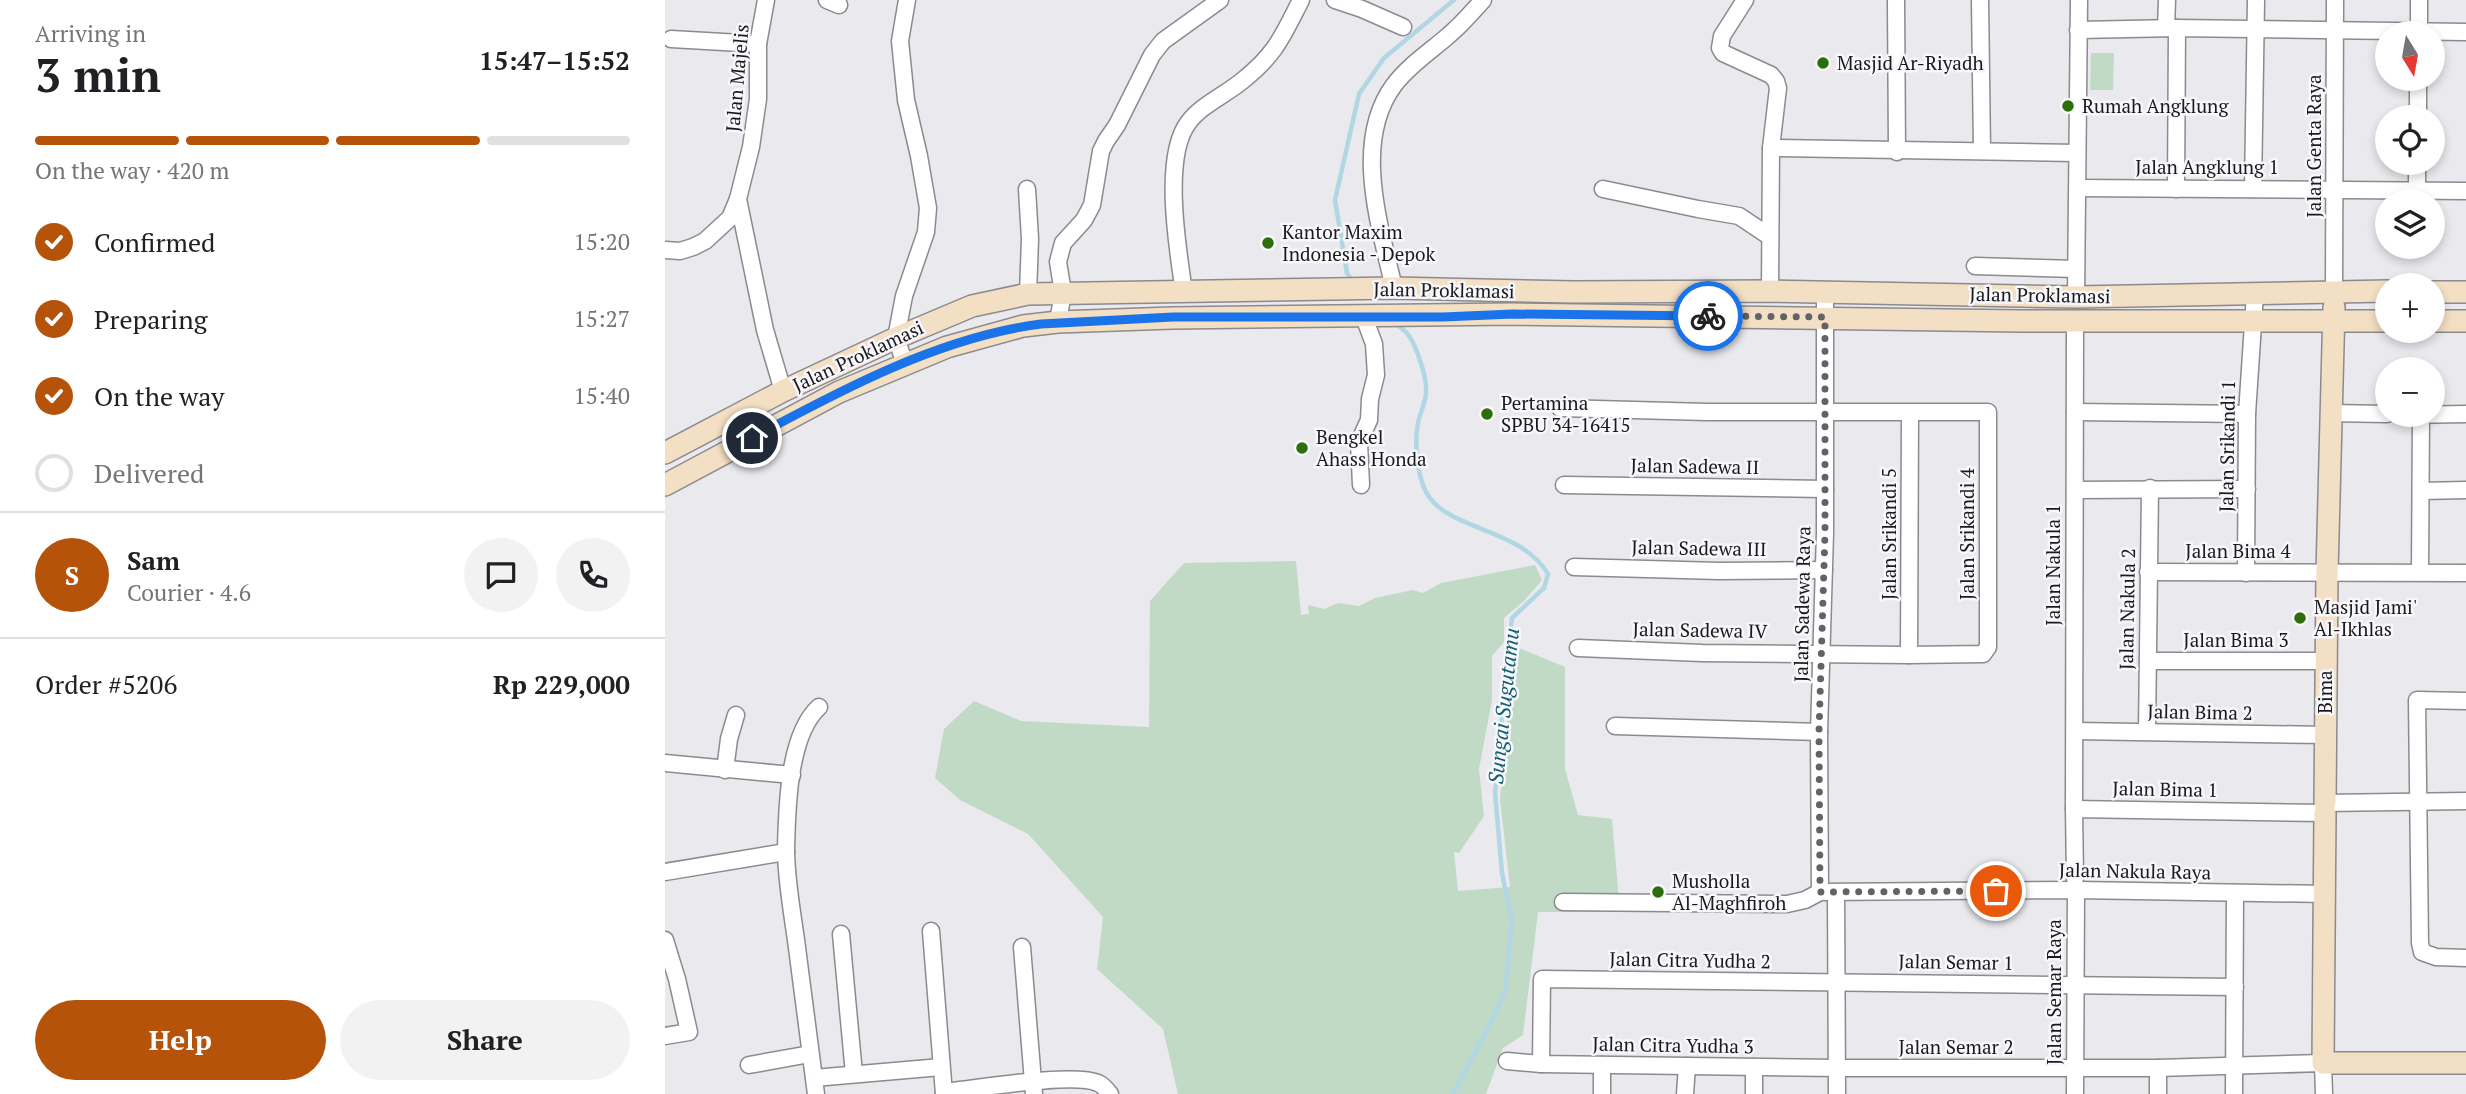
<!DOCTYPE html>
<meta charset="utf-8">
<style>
body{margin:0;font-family:"PT Serif",serif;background:#f2f2f2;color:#202124;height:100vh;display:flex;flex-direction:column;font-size:26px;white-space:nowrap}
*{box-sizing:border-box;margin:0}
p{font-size:23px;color:#757577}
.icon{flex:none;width:38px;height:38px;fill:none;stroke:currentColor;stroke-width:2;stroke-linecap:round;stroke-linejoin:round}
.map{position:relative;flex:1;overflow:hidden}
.drawer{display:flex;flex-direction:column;background:#fff;width:665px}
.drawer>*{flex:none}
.needle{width:46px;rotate:169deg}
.tools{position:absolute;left:1710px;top:21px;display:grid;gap:14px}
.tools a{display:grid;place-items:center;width:70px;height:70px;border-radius:50%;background:#fff;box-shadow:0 4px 10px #0003;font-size:35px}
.pin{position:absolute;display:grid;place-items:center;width:60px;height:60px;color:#fff;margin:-30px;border:4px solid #fff;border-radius:50%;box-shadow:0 2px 7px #0007}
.courier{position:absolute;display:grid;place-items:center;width:70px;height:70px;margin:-35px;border:5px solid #1a73e8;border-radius:50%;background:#fff;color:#222;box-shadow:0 2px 9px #0007}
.overview em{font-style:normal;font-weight:700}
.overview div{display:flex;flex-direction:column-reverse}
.overview{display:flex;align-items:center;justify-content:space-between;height:119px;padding:0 35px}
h1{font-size:46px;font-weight:700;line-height:52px}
.bar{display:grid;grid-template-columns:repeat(4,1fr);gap:10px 7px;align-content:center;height:84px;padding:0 35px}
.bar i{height:9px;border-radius:5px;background:#e0e0e0}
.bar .on{background:#b45309}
.bar p{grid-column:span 4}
.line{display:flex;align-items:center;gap:18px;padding:0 35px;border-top:2px solid #e0e0e0}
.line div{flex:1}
.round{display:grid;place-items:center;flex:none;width:74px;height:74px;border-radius:37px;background:#f2f2f2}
ol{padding:0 35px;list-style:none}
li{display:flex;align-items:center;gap:21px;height:77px}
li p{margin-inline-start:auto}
li .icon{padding:7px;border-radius:50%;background:#b45309;color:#fff;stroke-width:4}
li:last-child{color:#757577}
li i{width:38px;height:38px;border:4px solid #e0e0e0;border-radius:50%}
.button{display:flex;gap:14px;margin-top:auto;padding:14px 35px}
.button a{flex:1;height:80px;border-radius:42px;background:#b45309;color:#fff;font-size:28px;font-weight:700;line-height:80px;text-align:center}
.button a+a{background:#f2f2f2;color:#202124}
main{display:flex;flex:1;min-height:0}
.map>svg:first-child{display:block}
.green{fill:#c1dac6}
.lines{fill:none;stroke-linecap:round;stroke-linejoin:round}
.stream{stroke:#b0d7e3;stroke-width:4.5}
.street-casing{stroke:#8b8a8e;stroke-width:19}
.secondary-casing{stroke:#8b8a8e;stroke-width:24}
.street{stroke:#fff;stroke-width:16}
.secondary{stroke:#f3dfc3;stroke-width:21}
.done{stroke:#636265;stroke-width:7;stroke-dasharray:0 12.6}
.route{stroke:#1a73e8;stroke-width:9}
.poi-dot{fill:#2b6f0a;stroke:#f7f7fc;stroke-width:2.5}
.labels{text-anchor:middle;stroke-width:5;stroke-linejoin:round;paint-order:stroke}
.poi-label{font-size:19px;fill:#1a191b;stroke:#f7f7fc;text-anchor:start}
.street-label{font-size:19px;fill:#1a191b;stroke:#f7f7fc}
.water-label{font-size:21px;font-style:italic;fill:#145f70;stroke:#f7f7fc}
</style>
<main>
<section class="drawer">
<div class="overview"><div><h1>3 min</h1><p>Arriving in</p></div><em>15:47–15:52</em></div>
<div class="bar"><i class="on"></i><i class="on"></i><i class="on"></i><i></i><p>On the way · 420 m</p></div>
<ol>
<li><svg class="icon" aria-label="check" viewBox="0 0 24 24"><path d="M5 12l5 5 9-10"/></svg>Confirmed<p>15:20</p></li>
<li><svg class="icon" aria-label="check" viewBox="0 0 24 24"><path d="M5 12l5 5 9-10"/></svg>Preparing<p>15:27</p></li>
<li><svg class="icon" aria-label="check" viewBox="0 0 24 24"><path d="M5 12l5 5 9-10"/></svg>On the way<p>15:40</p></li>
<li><i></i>Delivered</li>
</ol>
<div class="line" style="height:126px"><b class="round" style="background:#b45309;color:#fff">S</b><div><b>Sam</b><p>Courier · 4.6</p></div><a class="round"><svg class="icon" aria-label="chat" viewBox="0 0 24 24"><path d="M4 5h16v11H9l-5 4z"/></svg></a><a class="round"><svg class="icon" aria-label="phone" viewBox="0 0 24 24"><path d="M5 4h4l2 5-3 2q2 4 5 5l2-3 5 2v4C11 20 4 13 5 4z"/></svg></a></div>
<div class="line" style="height:91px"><div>Order #5206</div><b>Rp 229,000</b></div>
<div class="button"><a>Help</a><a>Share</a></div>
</section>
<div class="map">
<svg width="1801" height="1094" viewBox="0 0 1801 1094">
<rect width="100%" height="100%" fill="#eae9ee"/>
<!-- green -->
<g class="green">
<path d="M1426,53h23l-1,37h-23z"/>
<path d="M631,561l5,54 8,-1 -1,-9 16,4 14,-6 21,3 16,-8 38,-8 10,3 18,-10 94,-18 7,15 -18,21 -20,17v24l-12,14v44l-13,69 5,47 -25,37 -5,-1 4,39 52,-4 -10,-88 14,-153 51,21v102l13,46 34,4 8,93h-82l-15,123 -20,13 -17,46h-308l-15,-65 -66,-60 6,-52 -75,-83 -68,-34 -25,-22 9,-49 30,-28 47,20 128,6 1,-126 34,-38z"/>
</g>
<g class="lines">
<!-- stream -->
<g class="stream">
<path d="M688,282l-6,-9 -12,-73 24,-106 25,-36 70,-58"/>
<path d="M728,322c4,3 9,6 13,10 10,11 21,45 20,60 0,10 -6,21 -8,31 -4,20 -1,51 8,69 21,39 94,35 122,82l-4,14 -32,30 -9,65 -3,75 -5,34 7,81 10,48 -7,70 -12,27 -40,76"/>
</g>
<defs>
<g id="street">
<path d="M162,0l12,5"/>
<path d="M670,0l27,9 41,18"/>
<path d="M1080,0l-23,36 -2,12 3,5 48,22 5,6 2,7 -7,60 -1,143"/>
<path d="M1231,0l1,152"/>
<path d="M1315,0l2,151"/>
<path d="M1754,0v33"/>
<path d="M1501,28l1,-28"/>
<path d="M1413,30l99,-2 289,4"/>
<path d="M6,39l87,5"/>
<path d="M1753,117v-38"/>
<path d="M1106,148l306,5"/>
<path d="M1413,188l388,3"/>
<path d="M362,189l3,50 -2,55"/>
<path d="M938,189l95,20 41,7 30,20"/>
<path d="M1511,189l1,-161"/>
<path d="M1588,189l3,-189"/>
<path d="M1752,192v-29"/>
<path d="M73,199l27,131 18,61"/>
<path d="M0,250l15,1 13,-4 12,-6 25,-23 8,-19 13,-52 7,-48v-55l8,-44"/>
<path d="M1310,266l101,3"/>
<path d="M729,288c-14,-62 -42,-146 0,-203 15,-20 37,-34 55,-50 13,-11 23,-23 34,-35"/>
<path d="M1669,291l1,-291"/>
<path d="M519,292c-6,-41 -22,-134 4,-169 13,-18 37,-28 54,-42 34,-27 40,-44 59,-81"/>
<path d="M1411,297l3,-297"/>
<path d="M393,322l5,-30 -5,-30 5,-19 21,-23 8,-15 9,-54 5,-10 11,-16 35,-70 11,-14 57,-41"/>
<path d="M240,364l-9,-26 8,-42 22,-64 2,-24 -9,-52 -13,-56 -6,-59 7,-41"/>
<path d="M895,408l147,4h281v235l-5,7 -74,1 -207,-2 -124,-5"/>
<path d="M1410,412l172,2"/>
<path d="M1665,413l57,1"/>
<path d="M1740,415l61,-1"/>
<path d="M696,485l-2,-43 10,-22 1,-21 6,-24 -2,-31 -10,-27"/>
<path d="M899,485l261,4"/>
<path d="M1410,490l172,-1"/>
<path d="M1756,491l45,-1"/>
<path d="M909,567l145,4 105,-1"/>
<path d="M1483,572l318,1"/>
<path d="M1755,572l1,-157"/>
<path d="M1581,573l1,-159 8,-120"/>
<path d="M1244,655l1,-242"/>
<path d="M1483,661h177"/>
<path d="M1801,701l-49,-1 3,243 2,9 14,5 30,1"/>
<path d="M950,726l204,6"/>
<path d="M1410,731l250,4"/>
<path d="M1482,731l3,-243"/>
<path d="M0,763l127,12"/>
<path d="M60,770l4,-31 7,-24"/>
<path d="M1409,809l1,-488"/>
<path d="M0,872l121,-20"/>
<path d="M1410,879l-1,-70 251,4v-10l141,-2"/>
<path d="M1155,892l-1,-160 6,-199v-241"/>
<path d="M1171,893l1,201"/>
<path d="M898,902l224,2 18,-4 15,-8 256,-2 249,4"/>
<path d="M266,931l13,163"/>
<path d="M176,934l13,140"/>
<path d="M0,940l12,39 12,53 -24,4"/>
<path d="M357,947l12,147"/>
<path d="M842,1061l34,3 297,4h320l165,-5 1,31"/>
<path d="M876,1064l1,-85 693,8"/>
<path d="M84,1065l61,-11"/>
<path d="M149,1078l127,-11"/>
<path d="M279,1092c31,-3 130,-20 154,-9 5,2 9,7 12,11"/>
<path d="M151,1094c-7,-51 -13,-103 -20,-154 -4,-29 -10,-61 -10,-91 1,-40 2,-114 33,-142"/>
<path d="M937,1094v-29"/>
<path d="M1020,1094l2,-28"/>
<path d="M1089,1094v-27"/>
<path d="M1410,1094l1,-204"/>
<path d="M1493,1094v-26"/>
<path d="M1569,1094l1,-201"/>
</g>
<g id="secondary">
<path d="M1768,292h33"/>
<path d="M1768,321h33"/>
<path d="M0,453l118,-62 113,-53 76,-32 56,-12 366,-6 180,4 196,-1 306,6 311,-6"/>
<path d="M0,485l174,-93 108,-45 76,-21 35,-4 114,-4 341,-4 509,7h365"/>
<path d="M1660,803l2,-230 7,-266"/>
<path d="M1660,813l-2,250h143"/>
</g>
</defs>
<!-- street casing -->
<use href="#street" class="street-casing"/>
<!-- secondary casing -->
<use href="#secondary" class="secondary-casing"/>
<!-- street -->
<use href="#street" class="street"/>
<!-- secondary -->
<use href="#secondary" class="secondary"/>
</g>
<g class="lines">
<!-- done -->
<path class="done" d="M1043,316l117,1v216l-6,199 1,160 176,-1"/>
<!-- route -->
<path class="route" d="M87,438c89,-48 188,-101 289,-114l132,-7h270l70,-3 195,2"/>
</g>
<!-- markers -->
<g class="poi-dot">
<circle cx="1158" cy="63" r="7"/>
<circle cx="1403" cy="106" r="7"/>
<circle cx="603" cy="243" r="7"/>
<circle cx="822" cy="414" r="7"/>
<circle cx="637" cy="448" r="7"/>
<circle cx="1635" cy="618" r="7"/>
<circle cx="993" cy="892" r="7"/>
</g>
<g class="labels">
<!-- poi labels -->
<g class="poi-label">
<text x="1172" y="70">Masjid Ar-Riyadh</text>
<text x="1417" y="113">Rumah Angklung</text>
<text x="617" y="239">Kantor Maxim<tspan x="617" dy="22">Indonesia - Depok</tspan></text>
<text x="836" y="410">Pertamina<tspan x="836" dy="22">SPBU 34-16415</tspan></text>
<text x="651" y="444">Bengkel<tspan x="651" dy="22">Ahass Honda</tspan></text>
<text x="1649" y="614">Masjid Jami'<tspan x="1649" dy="22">Al-Ikhlas</tspan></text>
<text x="1007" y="888">Musholla<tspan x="1007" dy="22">Al-Maghfiroh</tspan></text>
</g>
<!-- street labels -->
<g class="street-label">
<text transform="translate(72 78) rotate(-85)" y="7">Jalan Majelis</text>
<text transform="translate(1649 146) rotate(-90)" y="7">Jalan Genta Raya</text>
<text x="1542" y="174">Jalan Angklung 1</text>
<text transform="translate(779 290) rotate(1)" y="7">Jalan Proklamasi</text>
<text transform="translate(1375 295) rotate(1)" y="7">Jalan Proklamasi</text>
<text transform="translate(193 356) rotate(-25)" y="7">Jalan Proklamasi</text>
<text transform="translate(1562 446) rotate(-89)" y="7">Jalan Srikandi 1</text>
<text transform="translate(1030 466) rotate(1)" y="7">Jalan Sadewa II</text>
<text transform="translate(1224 534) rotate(-90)" y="7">Jalan Srikandi 5</text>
<text transform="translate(1302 534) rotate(-90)" y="7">Jalan Srikandi 4</text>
<text transform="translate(1034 548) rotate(1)" y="7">Jalan Sadewa III</text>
<text x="1573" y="558">Jalan Bima 4</text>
<text transform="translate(1388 565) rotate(-90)" y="7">Jalan Nakula 1</text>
<text transform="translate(1137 604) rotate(-89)" y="7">Jalan Sadewa Raya</text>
<text transform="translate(1462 609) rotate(-89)" y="7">Jalan Nakula 2</text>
<text transform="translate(1035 630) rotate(1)" y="7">Jalan Sadewa IV</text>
<text x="1571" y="647">Jalan Bima 3</text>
<text transform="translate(1660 692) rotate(-90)" y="7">Bima</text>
<text transform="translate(1535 712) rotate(1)" y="7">Jalan Bima 2</text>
<text transform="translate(1500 789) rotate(1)" y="7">Jalan Bima 1</text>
<text transform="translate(1470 871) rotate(1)" y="7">Jalan Nakula Raya</text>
<text transform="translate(1025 960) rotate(1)" y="7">Jalan Citra Yudha 2</text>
<text transform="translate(1291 962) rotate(1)" y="7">Jalan Semar 1</text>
<text transform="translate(1389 992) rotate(-90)" y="7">Jalan Semar Raya</text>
<text transform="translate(1008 1045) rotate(1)" y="7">Jalan Citra Yudha 3</text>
<text x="1291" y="1054">Jalan Semar 2</text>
</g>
<!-- water labels -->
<g class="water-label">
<text transform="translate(839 706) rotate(-84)" y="7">Sungai Sugutamu</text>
</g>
</g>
</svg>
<div class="tools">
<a><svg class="needle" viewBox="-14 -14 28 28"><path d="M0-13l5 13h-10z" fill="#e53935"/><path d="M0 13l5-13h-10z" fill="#757577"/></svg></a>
<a><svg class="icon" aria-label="locate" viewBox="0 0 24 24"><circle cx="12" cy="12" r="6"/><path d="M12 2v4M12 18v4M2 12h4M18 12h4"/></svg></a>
<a><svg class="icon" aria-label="layers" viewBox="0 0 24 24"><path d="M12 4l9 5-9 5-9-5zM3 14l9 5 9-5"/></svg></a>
<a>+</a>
<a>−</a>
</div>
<div class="pin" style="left:1331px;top:891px;background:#ea580c"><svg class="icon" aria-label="bag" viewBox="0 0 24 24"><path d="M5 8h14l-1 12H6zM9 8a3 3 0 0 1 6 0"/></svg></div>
<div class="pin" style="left:87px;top:438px;background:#1f2937"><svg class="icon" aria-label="home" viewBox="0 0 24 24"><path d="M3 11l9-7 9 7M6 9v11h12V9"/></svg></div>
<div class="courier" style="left:1043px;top:316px"><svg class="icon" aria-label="bike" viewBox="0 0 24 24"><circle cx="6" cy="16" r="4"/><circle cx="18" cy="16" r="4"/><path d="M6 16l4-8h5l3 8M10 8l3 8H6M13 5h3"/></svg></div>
</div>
</main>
